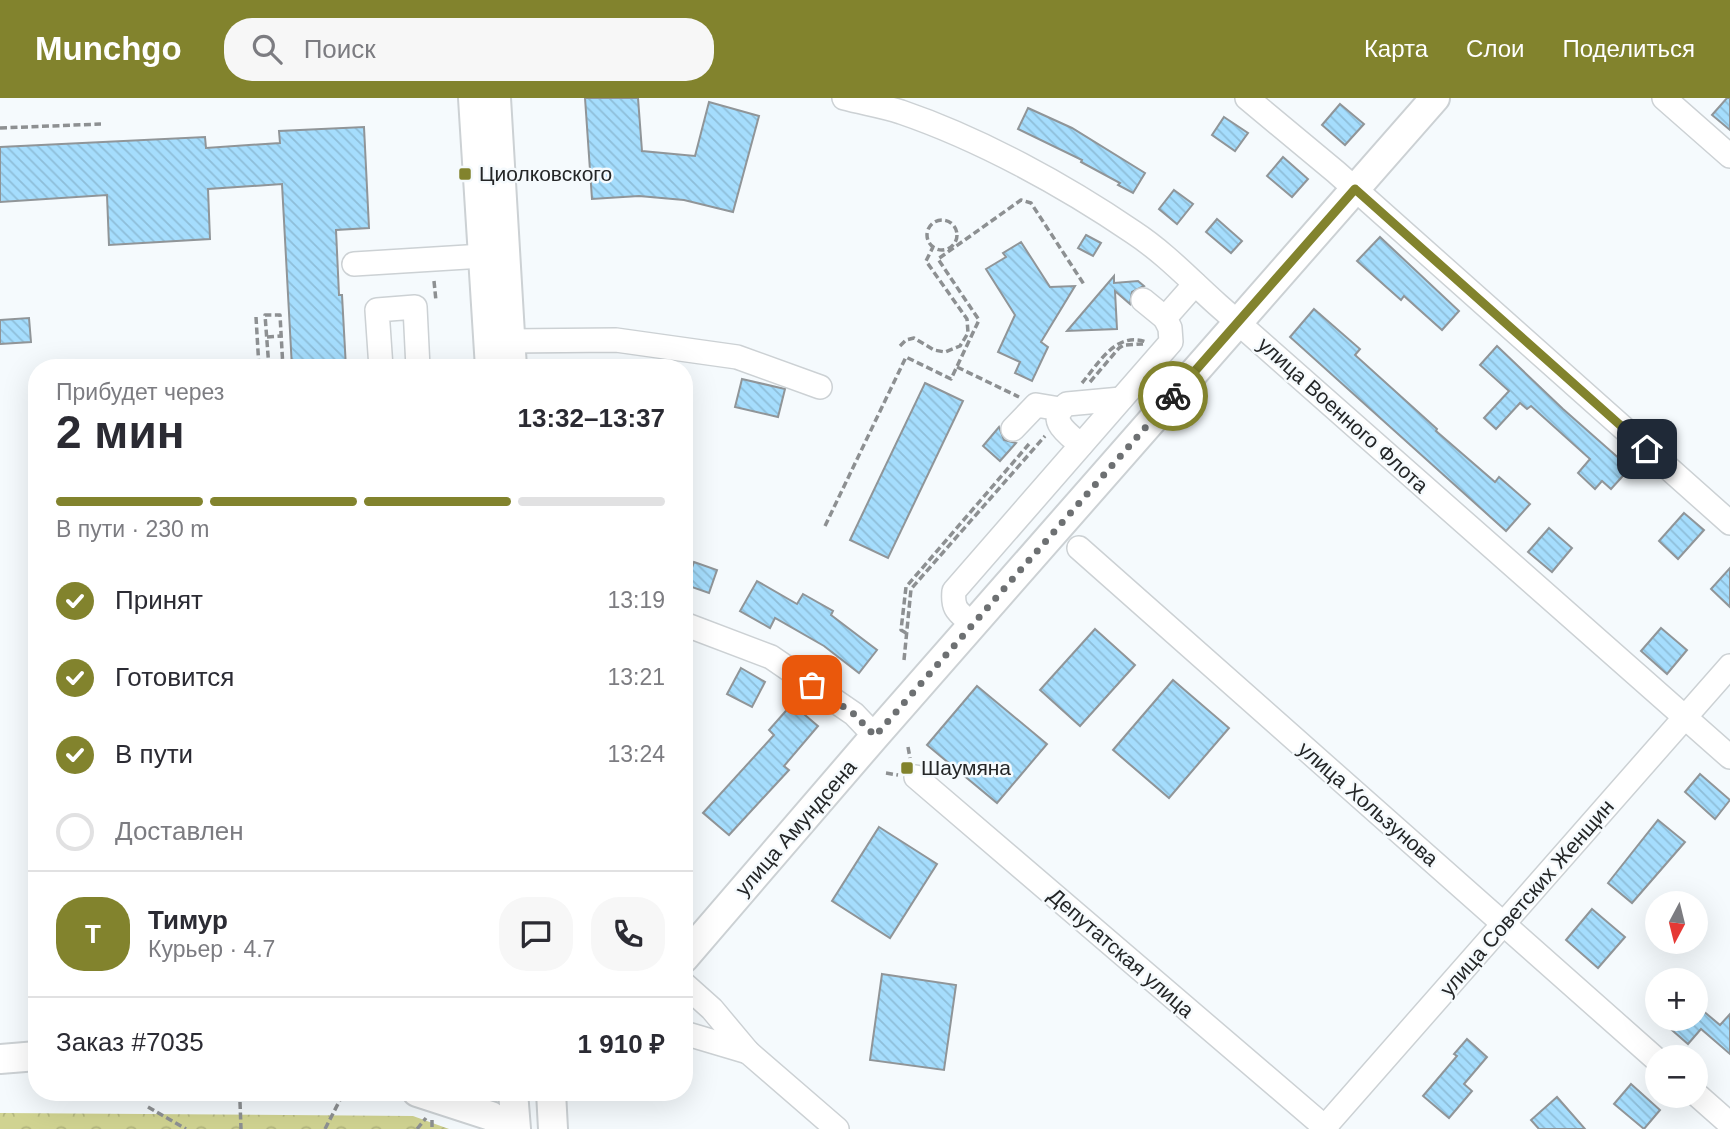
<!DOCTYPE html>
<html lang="ru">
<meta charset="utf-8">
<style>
body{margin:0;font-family:Arial,sans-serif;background:#f7f7f7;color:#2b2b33;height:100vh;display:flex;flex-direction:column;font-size:26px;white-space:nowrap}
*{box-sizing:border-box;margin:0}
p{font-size:23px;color:#7c7c81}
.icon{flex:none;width:38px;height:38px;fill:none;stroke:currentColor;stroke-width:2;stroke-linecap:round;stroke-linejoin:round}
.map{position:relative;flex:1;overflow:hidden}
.side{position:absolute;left:28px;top:261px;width:665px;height:742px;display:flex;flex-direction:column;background:#fff;border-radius:28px;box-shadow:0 7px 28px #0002}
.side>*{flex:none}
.needle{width:46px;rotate:187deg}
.buttons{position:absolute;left:1645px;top:793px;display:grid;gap:14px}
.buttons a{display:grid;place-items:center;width:63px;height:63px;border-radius:50%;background:#fff;box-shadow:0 7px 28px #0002;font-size:35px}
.pin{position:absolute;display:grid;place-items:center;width:60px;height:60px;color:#fff;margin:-30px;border-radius:14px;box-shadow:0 4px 10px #0006}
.courier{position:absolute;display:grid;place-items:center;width:70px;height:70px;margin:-35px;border:5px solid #82832d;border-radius:50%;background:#fff;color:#222;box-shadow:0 2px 9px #0007}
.headline em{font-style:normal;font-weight:800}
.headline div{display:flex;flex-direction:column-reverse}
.headline{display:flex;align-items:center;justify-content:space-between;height:119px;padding:0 28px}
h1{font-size:46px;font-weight:800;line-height:52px}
.bar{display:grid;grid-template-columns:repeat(4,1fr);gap:10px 7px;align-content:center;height:84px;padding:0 28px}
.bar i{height:9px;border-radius:5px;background:#e1e1e2}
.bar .active{background:#82832d}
.bar p{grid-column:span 4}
.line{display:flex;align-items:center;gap:18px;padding:0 28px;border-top:2px solid #e1e1e2}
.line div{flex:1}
.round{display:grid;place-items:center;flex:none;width:74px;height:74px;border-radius:28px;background:#f7f7f7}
ol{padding:0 28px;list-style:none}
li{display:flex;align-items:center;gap:21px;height:77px}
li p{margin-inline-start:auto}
li .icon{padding:7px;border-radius:50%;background:#82832d;color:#fff;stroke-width:4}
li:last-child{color:#7c7c81}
li i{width:38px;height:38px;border:4px solid #e1e1e2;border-radius:50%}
header{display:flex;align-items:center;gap:42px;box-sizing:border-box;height:98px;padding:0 35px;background:#82832d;color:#fff}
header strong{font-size:33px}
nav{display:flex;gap:38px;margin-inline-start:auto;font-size:24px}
.search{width:490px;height:63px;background:#f7f7f7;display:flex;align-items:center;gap:18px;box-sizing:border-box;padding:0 24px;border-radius:28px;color:#7c7c81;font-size:26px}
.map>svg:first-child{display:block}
.forest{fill:url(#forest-crowns)}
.building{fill:url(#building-back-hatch);stroke:#909598;stroke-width:2}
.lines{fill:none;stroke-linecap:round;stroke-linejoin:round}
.minor-casing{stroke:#ccd1d4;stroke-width:26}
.major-casing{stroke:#ccd1d4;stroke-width:32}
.path{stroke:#8d9092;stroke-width:3.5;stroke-dasharray:7 3.5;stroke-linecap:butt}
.minor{stroke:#fff;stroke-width:23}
.major{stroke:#fff;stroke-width:28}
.done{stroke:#6d7072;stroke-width:7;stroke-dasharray:0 12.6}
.route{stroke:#82832d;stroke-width:9}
.poi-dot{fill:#82832d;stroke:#f5fafd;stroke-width:2.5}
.labels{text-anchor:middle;stroke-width:5;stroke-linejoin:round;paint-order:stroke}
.poi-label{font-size:21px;fill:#242627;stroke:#f5fafd;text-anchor:start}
.street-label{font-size:21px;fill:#242627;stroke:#f5fafd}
</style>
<header>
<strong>Munchgo</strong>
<div class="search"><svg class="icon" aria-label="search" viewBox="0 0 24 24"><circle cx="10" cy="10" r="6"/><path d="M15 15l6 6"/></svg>Поиск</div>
<nav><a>Карта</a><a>Слои</a><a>Поделиться</a></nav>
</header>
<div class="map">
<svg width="1730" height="1031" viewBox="0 0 1730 1031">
<defs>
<pattern id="forest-crowns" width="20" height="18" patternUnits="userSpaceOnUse" patternTransform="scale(1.75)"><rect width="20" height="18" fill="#d0d391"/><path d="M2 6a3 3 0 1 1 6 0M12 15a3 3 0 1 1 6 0" fill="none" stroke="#b2b57d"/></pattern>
<pattern id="building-back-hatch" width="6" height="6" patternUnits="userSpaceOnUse" patternTransform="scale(1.75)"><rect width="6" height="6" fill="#a5ddfd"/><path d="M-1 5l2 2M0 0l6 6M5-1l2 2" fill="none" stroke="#8ebed9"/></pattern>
</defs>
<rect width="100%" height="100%" fill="#f5fafd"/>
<!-- forest -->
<path class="forest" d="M0,1015l413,3 36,13h-449z"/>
<!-- building -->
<g class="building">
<path d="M585,0h53l4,53 53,5 14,-54 50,14 -26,96 -49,-12 -45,-4 -47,3z"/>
<path d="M1727,0h3v32l-18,-15z"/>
<path d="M1340,6l24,20 -19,21 -23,-20z"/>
<path d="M1028,10l44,20 73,45 -12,20 -15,-8 2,-2 -39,-21 1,-2 -64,-31z"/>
<path d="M1224,19l24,16 -13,18 -23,-16z"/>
<path d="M364,29l5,101 -33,2 3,65h3l4,73h-54l-10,-184 -74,5 2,50 -101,6 -2,-50 -107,7v-55l205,-10 1,11 74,-5 -1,-12z"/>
<path d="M1283,59l25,22 -16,18 -25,-21z"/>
<path d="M1174,92l19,14 -16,20 -18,-15z"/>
<path d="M1217,121l25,22 -11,12 -25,-21z"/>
<path d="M1086,137l15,8 -8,13 -15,-8z"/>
<path d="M1380,139l79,74 -17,19 -38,-34 -3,4 -44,-39z"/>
<path d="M1021,144l29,45 25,-1 -34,56 7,5 -16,34 -17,-8 5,-11 -22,-10 17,-37 -29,-46 20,-12 -3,-4z"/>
<path d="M1114,178v7l24,-2 6,5 -12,6 -2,12 -15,-13 2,38 -50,2z"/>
<path d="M1314,211l46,40 -5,6 82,74 -1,2 59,51 4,-5 31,27 -24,27 -216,-194z"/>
<path d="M29,220l2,24 -31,2v-24z"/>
<path d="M1497,248l66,63 67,59 -19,21 -9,-8 -7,8 -17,-16 12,-14 -59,-53 -4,3 -7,-6 -24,26 -12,-11 25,-27 -29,-26z"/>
<path d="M742,281l43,10 -7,28 -43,-10z"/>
<path d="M925,285l38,18 -75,157 -38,-18z"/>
<path d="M999,329l5,13 12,3 -16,18 -17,-15z"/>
<path d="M1684,415l20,17 -26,29 -19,-18z"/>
<path d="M1549,430l23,20 -20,24 -24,-20z"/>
<path d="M694,464l23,8 -8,23 -23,-8z"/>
<path d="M1730,470v39l-19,-18z"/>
<path d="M757,483l40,23 6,-10 30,17 -2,4 46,35 -18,23 -35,-27 -49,-28 -5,10 -30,-17z"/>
<path d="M1661,530l26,22 -20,24 -26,-23z"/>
<path d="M1095,531l40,36 -55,61 -40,-36z"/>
<path d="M741,570l24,14 -13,25 -25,-13z"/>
<path d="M1173,582l56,48 -60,70 -56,-48z"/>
<path d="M977,588l70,58 -50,59 -70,-58z"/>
<path d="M792,606l26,22 -34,40 5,4 -60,65 -26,-22 71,-78 -5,-5z"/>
<path d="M1700,676l30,26 -15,19 -30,-27z"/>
<path d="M1658,722l27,22 -53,61 -24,-20z"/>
<path d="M879,729l58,37 -47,74 -58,-37z"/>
<path d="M1592,811l33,28 -27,31 -32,-28z"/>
<path d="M882,876l74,11 -12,85 -74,-10z"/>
<path d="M1696,907l24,20 10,-11v40l-29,-25 -13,15 -30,-26h38z"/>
<path d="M1467,941l20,18 -23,27 8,7 -23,27 -26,-22 34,-40 -3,-2z"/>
<path d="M1631,986l29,26 -16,19 -30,-25z"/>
<path d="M1557,999l28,32h-46l-8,-9z"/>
</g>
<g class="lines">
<defs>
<g id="minor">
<path d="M844,0c19,5 38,8 57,14 79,27 163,73 232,120 32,21 57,48 85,73l512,452"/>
<path d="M1247,0l89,74 394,351"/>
<path d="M1664,0l66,58"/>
<path d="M354,166l129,-8"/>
<path d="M1143,202l22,18"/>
<path d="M510,243l106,-1 121,17 83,30"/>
<path d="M381,270l-4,-58 38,-3 3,61"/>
<path d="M1013,331l23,-24 24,4"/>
<path d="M1081,347c-14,-12 -35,-25 -14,-41l54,-5"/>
<path d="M1079,450l578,512"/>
<path d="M684,526l87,33 83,57 21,22"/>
<path d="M973,527c-14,-13 -21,-14 -19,-34l217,-249 -1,-14 -5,-10 30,-34"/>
<path d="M916,679l411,352"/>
<path d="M684,886l28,25 36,43 89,77"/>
<path d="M684,935l64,19"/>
<path d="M1696,996l34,30"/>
<path d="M1323,1031l407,-463"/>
</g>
<g id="major">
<path d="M473,0l17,270"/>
<path d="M496,0l16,270"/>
<path d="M684,860l191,-222 560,-638"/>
<path d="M0,961l37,-3"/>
<path d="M417,994l74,24 18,13"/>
<path d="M513,994l3,37"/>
<path d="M551,994l2,37"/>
</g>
</defs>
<!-- minor casing -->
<use href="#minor" class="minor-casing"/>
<!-- major casing -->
<use href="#major" class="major-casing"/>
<!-- path -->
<g class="path">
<path d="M0,30l101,-4"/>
<circle cx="942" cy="137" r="15"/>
<path d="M434,183l2,20"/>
<path d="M256,219l3,51"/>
<path d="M267,239l14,-1"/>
<path d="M900,248l6,-6 8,-2 20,12 11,2 15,-6 8,-13 -1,-14 -41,-58 7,-14"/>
<path d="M957,269l62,30"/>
<path d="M269,270l-4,-53h15l3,53"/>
<path d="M274,270l9,-1"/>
<path d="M1090,284l29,-34 5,-3 19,-1"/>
<path d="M1082,285c17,-20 34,-52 64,-41"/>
<path d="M825,428l81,-169 45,22 28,-59 -41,-61 83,-59 10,3 54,83"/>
<path d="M906,535l-5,-3 5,-43 123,-143"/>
<path d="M904,562l7,-71 134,-153"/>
<path d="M908,649l2,11"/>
<path d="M886,675l12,2"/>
<path d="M240,1004l1,27"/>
<path d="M148,1009l38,22"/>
<path d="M432,1022v9"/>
<path d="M325,1031l17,-33"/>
<path d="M417,1031l9,-11"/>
</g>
<!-- minor -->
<use href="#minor" class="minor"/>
<!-- major -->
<use href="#major" class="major"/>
</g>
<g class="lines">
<!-- done -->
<path class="done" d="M812,587l42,29 21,22 298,-340"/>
<!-- route -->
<path class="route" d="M1173,298l182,-207 292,260"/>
</g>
<!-- markers -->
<g class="poi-dot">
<rect x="458" y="69" width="14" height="14" rx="3.5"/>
<rect x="900" y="663" width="14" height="14" rx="3.5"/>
</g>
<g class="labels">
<!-- poi labels -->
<g class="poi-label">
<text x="479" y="83">Циолковского</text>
<text x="921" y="677">Шаумяна</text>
</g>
<!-- street labels -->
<g class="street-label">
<text transform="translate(1343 317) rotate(42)" y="7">улица Военного Флота</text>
<text transform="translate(1368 706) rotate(41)" y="7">улица Хользунова</text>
<text transform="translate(796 730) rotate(-49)" y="7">улица Амундсена</text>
<text transform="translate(1527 800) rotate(-49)" y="7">улица Советских Женщин</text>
<text transform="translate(1121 855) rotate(41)" y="7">Депутатская улица</text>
</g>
</g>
</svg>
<div class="buttons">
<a><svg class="needle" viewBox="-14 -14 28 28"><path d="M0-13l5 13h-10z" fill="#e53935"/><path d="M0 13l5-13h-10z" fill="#7c7c81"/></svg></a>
<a>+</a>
<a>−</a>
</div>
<div class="pin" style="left:812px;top:587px;background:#ea580c"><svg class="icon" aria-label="bag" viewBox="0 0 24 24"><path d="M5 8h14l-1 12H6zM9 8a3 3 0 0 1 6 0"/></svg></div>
<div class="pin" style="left:1647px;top:351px;background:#1f2937"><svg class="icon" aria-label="home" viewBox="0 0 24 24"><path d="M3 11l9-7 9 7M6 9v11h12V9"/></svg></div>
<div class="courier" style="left:1173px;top:298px"><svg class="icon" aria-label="bike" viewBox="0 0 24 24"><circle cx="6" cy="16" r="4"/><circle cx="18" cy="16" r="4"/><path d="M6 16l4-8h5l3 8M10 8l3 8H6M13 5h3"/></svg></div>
<section class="side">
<div class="headline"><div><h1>2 мин</h1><p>Прибудет через</p></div><em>13:32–13:37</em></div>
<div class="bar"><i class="active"></i><i class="active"></i><i class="active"></i><i></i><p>В пути · 230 m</p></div>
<ol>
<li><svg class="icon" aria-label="check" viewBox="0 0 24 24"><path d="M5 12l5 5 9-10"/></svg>Принят<p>13:19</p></li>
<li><svg class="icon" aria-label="check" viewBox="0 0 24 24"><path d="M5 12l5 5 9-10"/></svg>Готовится<p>13:21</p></li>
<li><svg class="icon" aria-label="check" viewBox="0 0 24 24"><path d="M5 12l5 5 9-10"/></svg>В пути<p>13:24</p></li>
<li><i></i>Доставлен</li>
</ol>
<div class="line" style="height:126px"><b class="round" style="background:#82832d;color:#fff">Т</b><div><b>Тимур</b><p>Курьер · 4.7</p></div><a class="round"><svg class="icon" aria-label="chat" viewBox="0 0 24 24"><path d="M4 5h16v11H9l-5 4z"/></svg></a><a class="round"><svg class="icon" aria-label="phone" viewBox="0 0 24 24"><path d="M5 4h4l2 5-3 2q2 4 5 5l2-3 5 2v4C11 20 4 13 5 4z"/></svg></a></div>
<div class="line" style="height:91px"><div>Заказ #7035</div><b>1 910 ₽</b></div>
</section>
</div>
